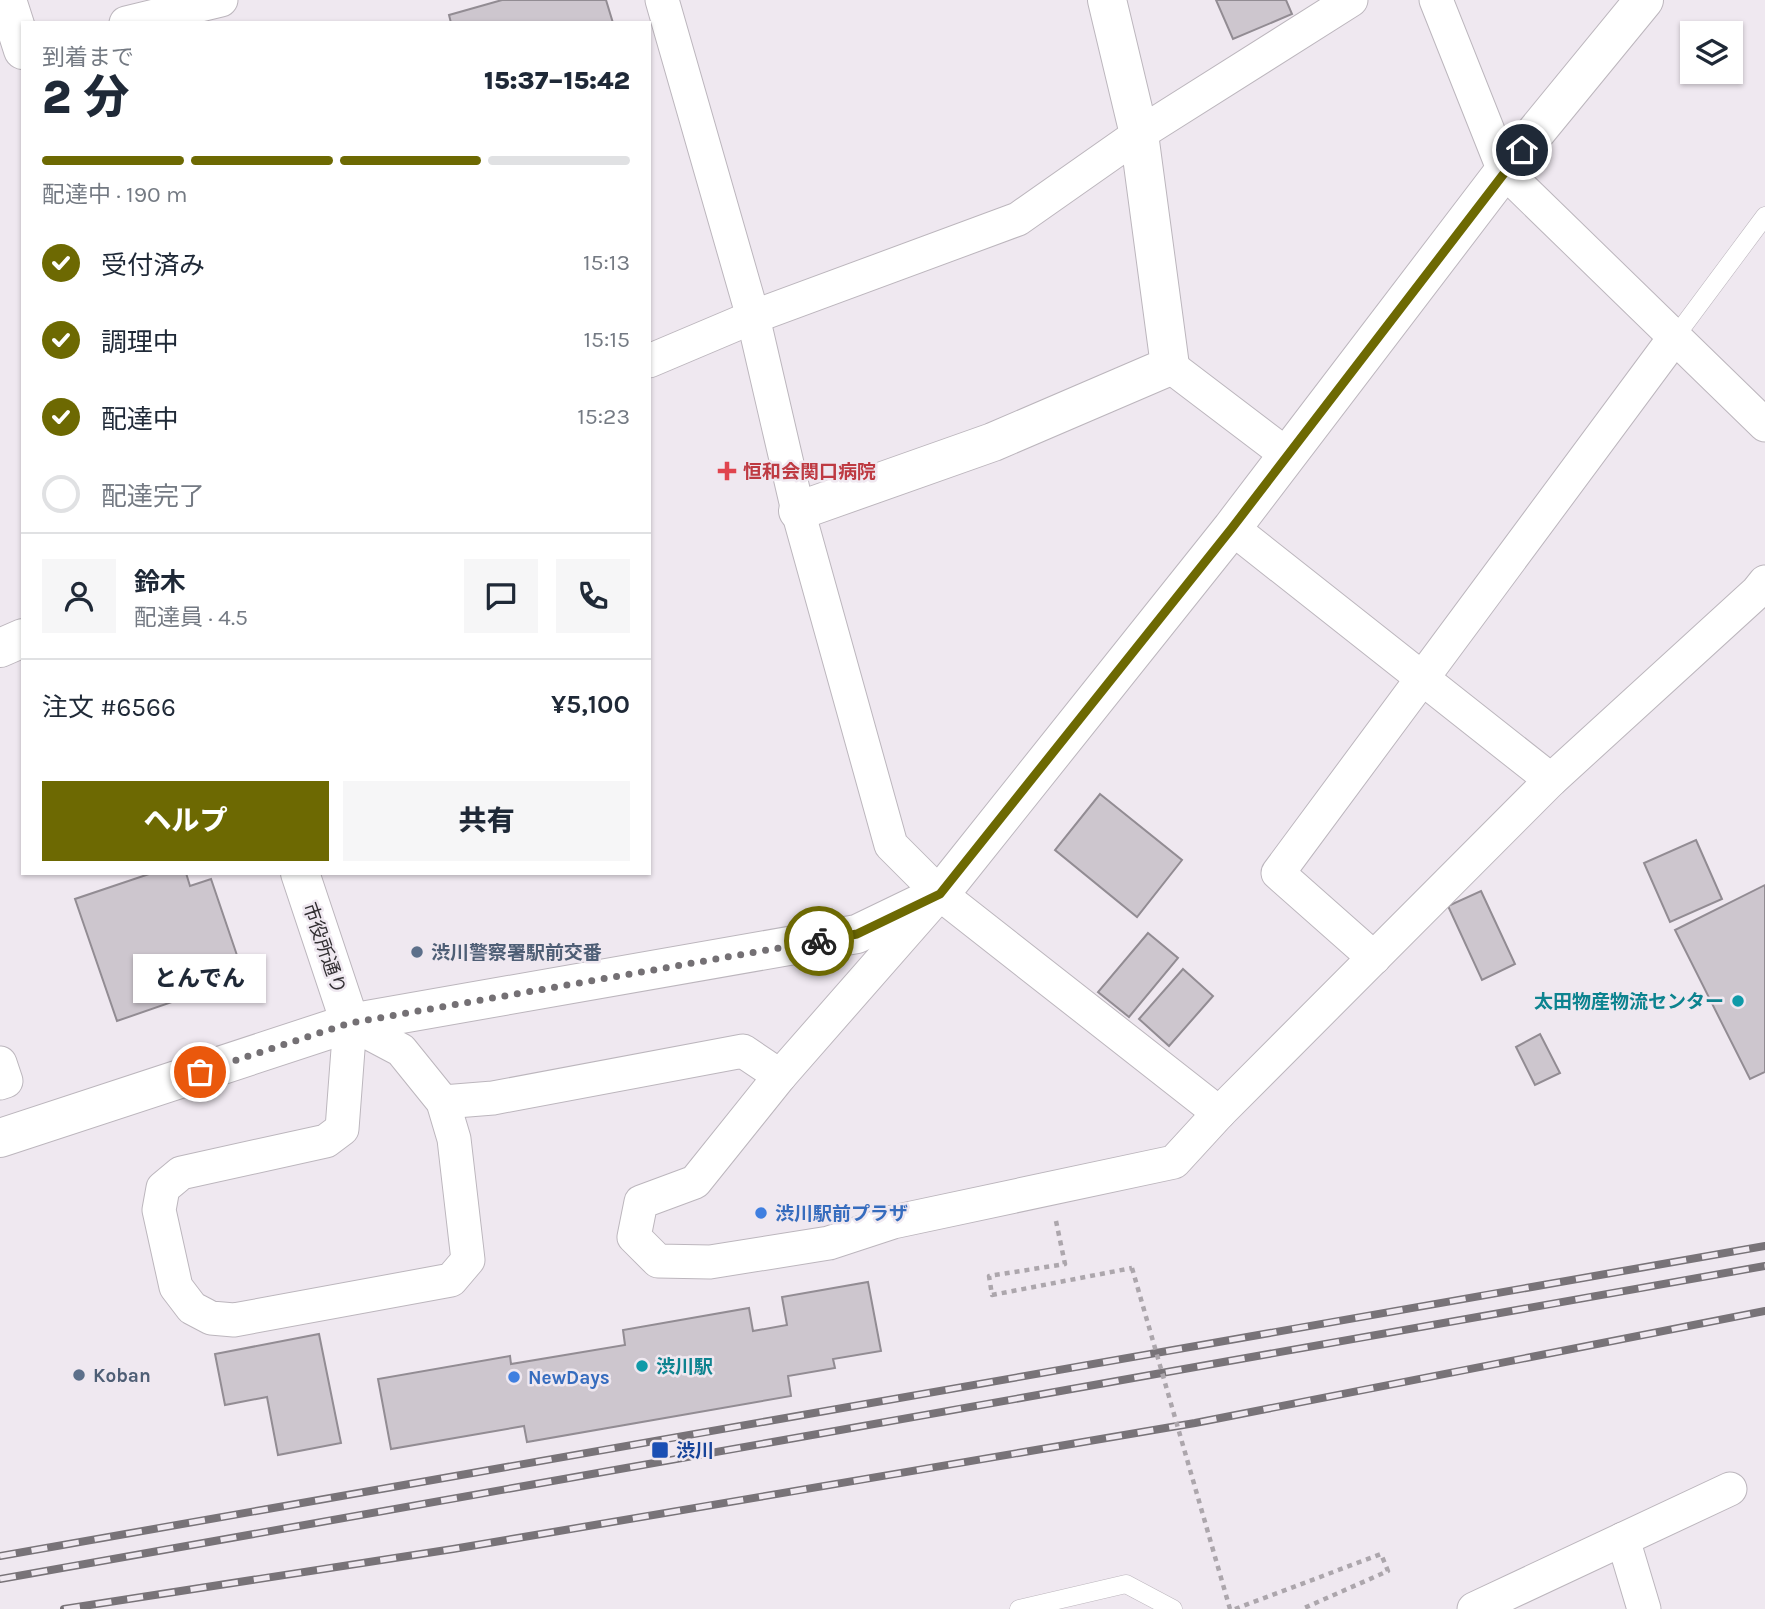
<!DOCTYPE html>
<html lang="ja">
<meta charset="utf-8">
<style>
body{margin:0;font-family:Karla,"Noto Sans JP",sans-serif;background:#f6f6f7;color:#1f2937;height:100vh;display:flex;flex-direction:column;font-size:26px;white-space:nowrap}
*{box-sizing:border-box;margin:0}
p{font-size:23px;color:#747a83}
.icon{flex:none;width:38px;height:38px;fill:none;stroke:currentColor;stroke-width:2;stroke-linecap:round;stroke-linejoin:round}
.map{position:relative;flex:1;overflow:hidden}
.sheet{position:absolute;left:21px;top:21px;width:630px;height:854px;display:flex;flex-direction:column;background:#fff;border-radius:0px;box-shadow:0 2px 5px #0004}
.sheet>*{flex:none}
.tools{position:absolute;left:1680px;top:21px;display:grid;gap:14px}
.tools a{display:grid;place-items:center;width:63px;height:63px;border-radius:0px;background:#fff;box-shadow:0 2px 5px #0004;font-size:35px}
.pin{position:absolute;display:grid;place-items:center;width:60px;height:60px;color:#fff;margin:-30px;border:4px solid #fff;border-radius:50%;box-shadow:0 2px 7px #0007}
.courier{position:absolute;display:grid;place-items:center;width:70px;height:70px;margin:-35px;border:5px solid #6d6902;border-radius:50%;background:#fff;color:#222;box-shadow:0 2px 9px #0007}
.bubble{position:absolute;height:49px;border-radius:0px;background:#fff;box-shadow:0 2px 5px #0004;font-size:23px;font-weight:800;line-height:49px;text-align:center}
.summary em{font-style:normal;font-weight:800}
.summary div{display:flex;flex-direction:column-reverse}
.summary{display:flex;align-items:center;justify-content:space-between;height:119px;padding:0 21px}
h1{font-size:46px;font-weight:800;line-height:52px}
.bar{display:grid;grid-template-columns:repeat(4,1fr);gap:10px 7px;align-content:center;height:84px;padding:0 21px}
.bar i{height:9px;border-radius:5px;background:#e0e1e3}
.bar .current{background:#6d6902}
.bar p{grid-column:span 4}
.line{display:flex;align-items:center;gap:18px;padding:0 21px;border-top:2px solid #e0e1e3}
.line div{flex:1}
.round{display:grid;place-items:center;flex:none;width:74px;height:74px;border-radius:0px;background:#f6f6f7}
ol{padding:0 21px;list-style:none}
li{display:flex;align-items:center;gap:21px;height:77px}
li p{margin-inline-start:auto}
li .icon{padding:7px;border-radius:50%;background:#6d6902;color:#fff;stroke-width:4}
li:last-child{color:#747a83}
li i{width:38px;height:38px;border:4px solid #e0e1e3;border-radius:50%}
.primary-button{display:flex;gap:14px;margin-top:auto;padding:14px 21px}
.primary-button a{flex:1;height:80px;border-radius:0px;background:#6d6902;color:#fff;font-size:28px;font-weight:800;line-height:80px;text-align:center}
.primary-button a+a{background:#f6f6f7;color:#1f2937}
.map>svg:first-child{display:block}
.building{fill:#cdc6ce;stroke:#928c93;stroke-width:2}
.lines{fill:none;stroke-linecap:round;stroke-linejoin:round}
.service-casing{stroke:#bcb6bd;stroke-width:19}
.minor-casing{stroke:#bcb6bd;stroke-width:35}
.tertiary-casing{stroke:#bcb6bd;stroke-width:40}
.path{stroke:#aca6ac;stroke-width:4.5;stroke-dasharray:5 5;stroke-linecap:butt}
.service{stroke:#fff;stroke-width:18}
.minor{stroke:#fff;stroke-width:33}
.tertiary{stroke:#fff;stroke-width:38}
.rail-casing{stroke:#787378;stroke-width:8}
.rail{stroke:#efe8f0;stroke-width:5;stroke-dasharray:16;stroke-linecap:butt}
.path-bridge{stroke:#aca6ac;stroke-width:4.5;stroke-dasharray:5 5;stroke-linecap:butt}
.done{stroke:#747074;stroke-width:7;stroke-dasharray:0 12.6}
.route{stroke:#6d6902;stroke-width:9}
.health-dot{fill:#e0444e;stroke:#efe8f0;stroke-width:2.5}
.service-dot{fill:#5c6f8a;stroke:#efe8f0;stroke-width:2.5}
.culture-dot{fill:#0f9aa8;stroke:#efe8f0;stroke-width:2.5}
.shop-dot{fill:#3f7fe0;stroke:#efe8f0;stroke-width:2.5}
.transit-dot{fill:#1a4fb4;stroke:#efe8f0;stroke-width:2.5}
.labels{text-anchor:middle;stroke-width:5;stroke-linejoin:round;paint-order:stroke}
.health-label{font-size:19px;font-weight:bold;fill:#be3a42;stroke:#efe8f0;text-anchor:start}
.street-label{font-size:19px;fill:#322f32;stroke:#efe8f0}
.service-label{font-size:19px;font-weight:bold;fill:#4e5e75;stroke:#efe8f0;text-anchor:start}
.culture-label{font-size:19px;font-weight:bold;fill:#0d838f;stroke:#efe8f0;text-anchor:end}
.shop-label{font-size:19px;font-weight:bold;fill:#366cbe;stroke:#efe8f0;text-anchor:start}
.transit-label{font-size:19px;font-weight:bold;fill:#164399;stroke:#efe8f0;text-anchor:start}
</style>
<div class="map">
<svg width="1765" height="1609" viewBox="0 0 1765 1609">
<rect width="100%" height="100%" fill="#efe8f0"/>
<!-- building -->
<g class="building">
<path d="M502,0h104l7,23h-162l-2,-8z"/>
<path d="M1216,0h70l6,14 -59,25z"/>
<path d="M1100,794l82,66 -45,57 -82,-67z"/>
<path d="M1696,840l26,59 -52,23 -26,-59z"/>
<path d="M152,873h34l4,13 21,-7 30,88 -21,7 4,10 -107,37 -42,-122z"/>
<path d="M1765,885v187l-15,7 -75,-149z"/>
<path d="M1481,891l34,73 -33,16 -34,-74z"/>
<path d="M1148,933l30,25 -49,59 -31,-25z"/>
<path d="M1183,969l30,27 -44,50 -30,-27z"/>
<path d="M1540,1034l20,39 -25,12 -19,-38z"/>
<path d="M868,1282l13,69 -48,8 2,9 -47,8 3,20 -264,46 -3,-16 -133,23 -13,-70 132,-23 1,8 114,-19 -2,-15 126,-22 4,23 34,-6 -5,-28z"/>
<path d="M319,1334l22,109 -63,12 -11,-58 -42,8 -10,-51z"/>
</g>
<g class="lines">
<defs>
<g id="service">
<path d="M1675,337l90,-121"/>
<path d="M1019,1609l107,-25 47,25"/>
</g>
<g id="minor">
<path d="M662,0l91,317 45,194 93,334 49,49 279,219"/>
<path d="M1436,0l68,171 261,254"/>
<path d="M126,23l95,-23"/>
<path d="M649,361l104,-44 265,-98 121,-85 212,-134"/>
<path d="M1170,366l117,89"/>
<path d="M1232,528l319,252"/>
<path d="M936,898l-156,178 -85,106 -54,20 -7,35 24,24 52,1 119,-19 64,-21 281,-60 45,-49 332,-333 206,-188 8,-10"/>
<path d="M1374,958l-96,-85 397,-536"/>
<path d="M350,1023l51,27 42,52 11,37 14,121 -17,20 -217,40 -23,-2 -19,-10 -16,-21 -17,-77 4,-22 18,-15 145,-32 16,-12z"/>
<path d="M0,1063l6,18 -6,2"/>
<path d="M443,1102l50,-4 250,-47 37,25"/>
<path d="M1623,1539l21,70"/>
<path d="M1474,1609l256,-120"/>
</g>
<g id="tertiary">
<path d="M7,0l16,50"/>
<path d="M798,511l195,-69 177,-76 -31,-232 -32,-134"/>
<path d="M0,648l23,-10"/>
<path d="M300,873l50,150"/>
<path d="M0,1138l350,-115 507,-89 83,-40 292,-366 272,-357 140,-171"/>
</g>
</defs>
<!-- service casing -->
<use href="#service" class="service-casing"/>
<!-- minor casing -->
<use href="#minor" class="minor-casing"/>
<!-- tertiary casing -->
<use href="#tertiary" class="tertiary-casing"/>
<!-- path -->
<g class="path">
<path d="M1056,1221l9,43 -76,12 3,19 140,-27"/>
<path d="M1235,1609l146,-55 7,17 -86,38"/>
</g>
<!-- service -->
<use href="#service" class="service"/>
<!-- minor -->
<use href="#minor" class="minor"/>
<!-- tertiary -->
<use href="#tertiary" class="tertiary"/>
<defs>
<g id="rail">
<path d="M0,1556l1765,-310"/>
<path d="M0,1579l1765,-313"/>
<path d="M64,1609l389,-60 742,-126 570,-112"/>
</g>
</defs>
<!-- rail casing -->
<use href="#rail" class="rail-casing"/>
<!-- rail -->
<use href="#rail" class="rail"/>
<!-- path-bridge -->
<path class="path-bridge" d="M1132,1268l98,341"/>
</g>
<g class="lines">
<!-- done -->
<path class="done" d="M200,1072l150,-49 469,-82"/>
<!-- route -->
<path class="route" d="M819,941l38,-7 83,-40 292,-366 290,-378"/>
</g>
<!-- markers -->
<path class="health-dot" d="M723.5 460.5h7v7h7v7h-7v7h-7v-7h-7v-7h7z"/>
<g class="service-dot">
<circle cx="417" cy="952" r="7"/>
<circle cx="79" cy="1375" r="7"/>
</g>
<g class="culture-dot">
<circle cx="1738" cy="1001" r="7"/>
<circle cx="642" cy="1366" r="7"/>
</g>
<g class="shop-dot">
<circle cx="761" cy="1213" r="7"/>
<circle cx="514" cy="1377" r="7"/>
</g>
<rect class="transit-dot" x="651" y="1441" width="18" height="18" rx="3.5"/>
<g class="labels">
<!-- health labels -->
<g class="health-label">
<text x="743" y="478">恒和会関口病院</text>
</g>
<!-- street labels -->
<g class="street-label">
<text transform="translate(325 948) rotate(71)" y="7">市役所通り</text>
</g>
<!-- service labels -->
<g class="service-label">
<text x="431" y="959">渋川警察署駅前交番</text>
<text x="93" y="1382">Koban</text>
</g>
<!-- culture labels -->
<g class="culture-label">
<text x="1724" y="1008">太田物産物流センター</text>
<text x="656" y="1373" text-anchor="start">渋川駅</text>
</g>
<!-- shop labels -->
<g class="shop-label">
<text x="775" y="1220">渋川駅前プラザ</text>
<text x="528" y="1384">NewDays</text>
</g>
<!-- transit labels -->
<g class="transit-label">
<text x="676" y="1457">渋川</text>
</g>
</g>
</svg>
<div class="tools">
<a><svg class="icon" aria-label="layers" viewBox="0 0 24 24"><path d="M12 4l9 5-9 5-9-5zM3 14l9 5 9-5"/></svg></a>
</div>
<div class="pin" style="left:200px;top:1072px;background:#ea580c"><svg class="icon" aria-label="bag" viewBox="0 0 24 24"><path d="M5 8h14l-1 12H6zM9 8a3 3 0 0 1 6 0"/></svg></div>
<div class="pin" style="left:1522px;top:150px;background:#1f2937"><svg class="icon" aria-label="home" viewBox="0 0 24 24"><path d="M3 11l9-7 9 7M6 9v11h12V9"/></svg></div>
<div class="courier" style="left:819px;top:941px"><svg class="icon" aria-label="bike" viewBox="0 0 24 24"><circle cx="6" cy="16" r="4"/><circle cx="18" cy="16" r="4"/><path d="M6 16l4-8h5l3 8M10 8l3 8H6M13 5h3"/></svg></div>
<div class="bubble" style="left:133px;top:954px;width:133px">とんでん</div>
<section class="sheet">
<div class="summary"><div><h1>2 分</h1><p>到着まで</p></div><em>15:37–15:42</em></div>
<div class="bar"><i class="current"></i><i class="current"></i><i class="current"></i><i></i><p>配達中 · 190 m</p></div>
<ol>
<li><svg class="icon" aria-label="check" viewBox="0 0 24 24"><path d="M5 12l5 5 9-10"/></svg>受付済み<p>15:13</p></li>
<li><svg class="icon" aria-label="check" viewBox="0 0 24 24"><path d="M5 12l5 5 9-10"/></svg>調理中<p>15:15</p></li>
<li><svg class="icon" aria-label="check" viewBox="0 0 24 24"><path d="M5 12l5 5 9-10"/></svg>配達中<p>15:23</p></li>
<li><i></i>配達完了</li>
</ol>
<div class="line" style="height:126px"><a class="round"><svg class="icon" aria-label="person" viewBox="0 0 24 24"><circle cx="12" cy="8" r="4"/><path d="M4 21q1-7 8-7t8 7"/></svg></a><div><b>鈴木</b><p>配達員 · 4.5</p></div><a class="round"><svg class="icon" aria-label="chat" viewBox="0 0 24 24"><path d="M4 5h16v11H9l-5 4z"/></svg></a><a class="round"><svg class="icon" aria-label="phone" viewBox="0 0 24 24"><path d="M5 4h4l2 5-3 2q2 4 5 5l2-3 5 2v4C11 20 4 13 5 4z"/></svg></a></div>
<div class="line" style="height:91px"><div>注文 #6566</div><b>¥5,100</b></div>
<div class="primary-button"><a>ヘルプ</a><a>共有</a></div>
</section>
</div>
